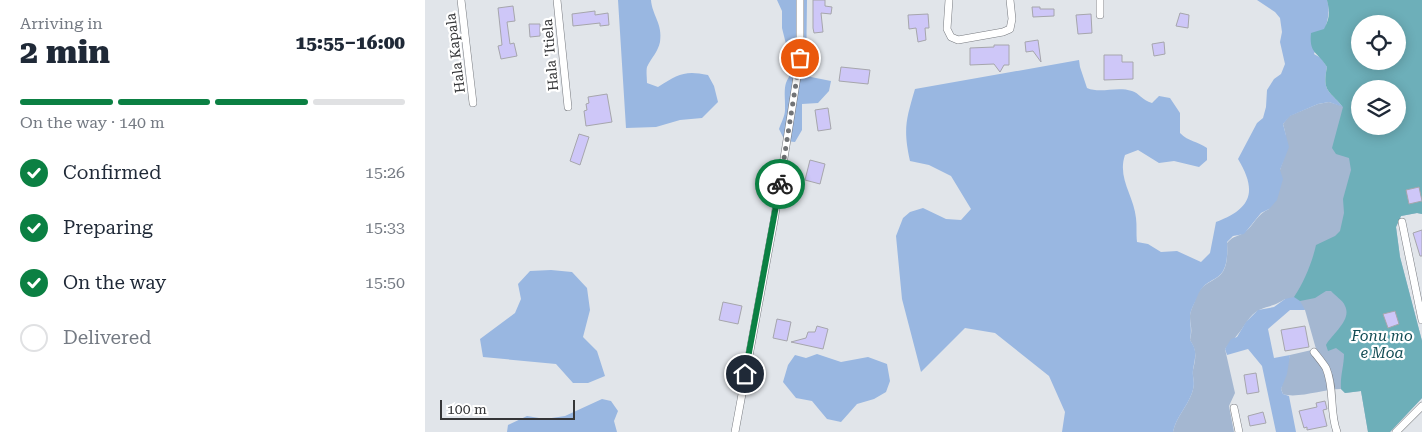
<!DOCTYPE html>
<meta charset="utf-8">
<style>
body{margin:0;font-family:"Roboto Serif",serif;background:#f2f2f3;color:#1f2937;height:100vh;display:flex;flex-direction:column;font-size:19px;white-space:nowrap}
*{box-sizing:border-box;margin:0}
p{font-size:16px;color:#747a83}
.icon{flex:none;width:28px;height:28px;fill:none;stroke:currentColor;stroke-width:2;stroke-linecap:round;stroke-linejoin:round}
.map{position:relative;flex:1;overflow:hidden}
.sheet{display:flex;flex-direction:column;background:#fff;width:425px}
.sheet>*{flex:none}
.buttons{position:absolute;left:926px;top:15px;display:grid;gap:10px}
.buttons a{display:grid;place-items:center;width:55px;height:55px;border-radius:50%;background:#fff;box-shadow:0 2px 12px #0003;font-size:25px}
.scale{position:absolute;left:15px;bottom:12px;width:135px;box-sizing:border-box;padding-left:5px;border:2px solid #353638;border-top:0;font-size:14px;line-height:18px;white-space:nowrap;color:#353638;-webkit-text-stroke:4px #fff;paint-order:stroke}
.pin{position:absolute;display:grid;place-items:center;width:42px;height:42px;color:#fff;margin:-21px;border:2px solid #fff;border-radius:50%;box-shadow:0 1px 5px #0007}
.courier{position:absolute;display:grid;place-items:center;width:50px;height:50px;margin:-25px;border:4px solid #0b8043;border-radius:50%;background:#fff;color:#222;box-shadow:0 1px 6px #0007}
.summary em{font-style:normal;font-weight:800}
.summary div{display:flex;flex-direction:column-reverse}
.summary{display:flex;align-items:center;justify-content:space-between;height:85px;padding:0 20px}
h1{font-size:32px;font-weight:800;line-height:38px}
.bar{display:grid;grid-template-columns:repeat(4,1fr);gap:8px 5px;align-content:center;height:60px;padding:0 20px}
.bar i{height:6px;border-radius:4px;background:#e0e1e3}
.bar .selected{background:#0b8043}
.bar p{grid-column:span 4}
ol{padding:0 20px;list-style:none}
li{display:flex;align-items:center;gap:15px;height:55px}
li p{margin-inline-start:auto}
li .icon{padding:5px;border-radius:50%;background:#0b8043;color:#fff;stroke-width:4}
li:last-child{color:#747a83}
li i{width:28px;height:28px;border:2px solid #e0e1e3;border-radius:50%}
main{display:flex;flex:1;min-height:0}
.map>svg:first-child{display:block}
.green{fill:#a4b7d1;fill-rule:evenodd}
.forest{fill:#99b7e1}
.water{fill:#6dafb9;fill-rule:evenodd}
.building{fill:#cec7f8;stroke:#a6a6ac}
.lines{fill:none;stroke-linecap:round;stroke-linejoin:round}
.street-casing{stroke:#787b80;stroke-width:8}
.street{stroke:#fff;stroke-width:7}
.done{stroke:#717376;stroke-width:5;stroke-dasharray:0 9}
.route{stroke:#0b8043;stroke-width:6}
.labels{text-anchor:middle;stroke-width:4.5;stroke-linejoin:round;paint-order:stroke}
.street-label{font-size:14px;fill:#353638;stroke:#fff}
.water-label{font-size:15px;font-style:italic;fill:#114c54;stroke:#fff}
</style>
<main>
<section class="sheet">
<div class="summary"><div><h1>2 min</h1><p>Arriving in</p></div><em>15:55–16:00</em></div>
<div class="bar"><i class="selected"></i><i class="selected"></i><i class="selected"></i><i></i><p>On the way · 140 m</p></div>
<ol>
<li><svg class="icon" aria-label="check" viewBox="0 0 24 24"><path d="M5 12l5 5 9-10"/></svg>Confirmed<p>15:26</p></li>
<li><svg class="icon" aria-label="check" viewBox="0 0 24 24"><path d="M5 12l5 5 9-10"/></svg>Preparing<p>15:33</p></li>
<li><svg class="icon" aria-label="check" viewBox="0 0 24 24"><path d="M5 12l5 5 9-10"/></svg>On the way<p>15:50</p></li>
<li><i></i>Delivered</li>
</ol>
</section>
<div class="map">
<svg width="997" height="432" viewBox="0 0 997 432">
<rect width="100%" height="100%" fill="#e1e5ea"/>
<!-- green -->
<path class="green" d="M902,0h83l12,214 -5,-1 -16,3 -5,11 4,30 22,84v57l-32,34h-22l-7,-41 -16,2 -4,-4c-17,0 -44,10 -58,5l-2,-5 9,-34 26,-6 -11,-39 -20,-11c-12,8 -16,6 -26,11 -10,5 -14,16 -21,24 -4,6 -9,9 -13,15l10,44 -6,13 5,26h-61c3,-15 14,-25 19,-39 4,-12 0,-14 1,-23 3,-13 4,-19 -3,-30 3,-13 0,-14 0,-24 0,-5 5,-14 6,-19 11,-25 34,-8 31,-54 7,-8 11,-6 18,-11 9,-7 12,-18 24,-23 3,-13 6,-26 11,-39 6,-18 9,-26 3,-46l6,-8 29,-12 11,-2 13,4 -13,-97zM935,24h37v37h-37zM935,89h37v37h-37z"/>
<!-- forest -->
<g class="forest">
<path d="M193,0h33c1,15 12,24 9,42 -2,10 -9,16 -13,25 -1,4 0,11 0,16l11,4c20,-13 27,-17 50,-12l6,11 4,16 -16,16 -22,2 -24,7 -30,1z"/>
<path d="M352,0h30l-1,76 25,5 -2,10 -11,12 -16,1v26l-7,12 -10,-1 -6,-12c2,-6 6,-13 6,-19 1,-15 -4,-26 8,-38l-11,-44v-17z"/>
<path d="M832,0h70c6,19 -6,36 -13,54l7,4 6,9c-5,25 2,23 16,40l-14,-5 -11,2 -28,12 -7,8 6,23 -9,23 3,9 -6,21 -8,9 -8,4 -17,21 -11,2 -6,6c3,47 -20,29 -30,55 -2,5 -7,14 -7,19 0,10 2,12 0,24 8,11 5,17 3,30 -1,9 3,11 -1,23 -5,14 -16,24 -19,39h-111l3,-20 -16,-36 -54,-43 -30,-5 -44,44 -19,-73 -6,-63 7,-18 7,-6 13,-4 23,11 15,1 10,-11 -20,-33 -22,-11 -19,-4c-7,-32 -4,-41 5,-72l164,-29 1,7 7,21c14,6 29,-2 45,3 7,2 10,9 20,12l7,-7 11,2 10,15v20c9,9 17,8 27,15v12l-8,7 -25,-6 -15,2 -21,-13 -13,5c-8,23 9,41 11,63 1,8 0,15 1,24l11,2 13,8 16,-1 24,11 9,-9 6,-31c35,-13 42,-30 22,-63l19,-36 6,-5 3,-11 1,-17 7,-11 7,-5 4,-10 -5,-22 2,-10 -2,-14 -5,-6z"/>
<path d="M126,270l21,2 15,16 3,22 -7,27 14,14 8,25 -17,7h-15l-17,-19 -73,-7 -3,-18 35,-26 6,-14 -3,-15 12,-13z"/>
<path d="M869,297l6,4 5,9h-15l-22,19 6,29 16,-3 -3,19 -6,15 2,5 6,2 7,36h-20l-14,-66 -14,-17 -21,6 -2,-6 6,-10 6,-2 9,-15 12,-12 16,-3 11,-8z"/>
<path d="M392,354l24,8 27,-5 19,7 3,17 -4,11 -12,7 -17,5 -16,18 -14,-3 -15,-18 -16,-3 -13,-16 5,-17 7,-10 11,3z"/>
<path d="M177,399l9,2 7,10 -4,10 3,11h-110l1,-7 19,-9 18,3 20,-3z"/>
</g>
<!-- water -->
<path class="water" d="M902,0h95v214l-5,-1 -16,3 -5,11 4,30 22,84v57l-32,34h-22l-7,-41 -16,2 -4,-4c-1,-13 3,-23 3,-35l-8,-6 -8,3 -2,-6c7,-12 26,-25 19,-39 -2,-6 -10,-10 -14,-15h-5l-11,7 -15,3 -6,-4c10,-15 18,-34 22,-52l19,-9 5,-5 4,-18 -1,-14 8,-29 -2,-12 -13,-4 -4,-6 11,-41c-14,-17 -21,-15 -16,-40 -10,-16 -18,-13 -16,-34l13,-4c6,-11 6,-17 3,-29zM935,24h37v37h-37zM935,89h37v37h-37z"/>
<!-- building -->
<g class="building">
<path d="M388,0h12v6l7,1 -1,7 -10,-1 2,19 -9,1 -1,-5z"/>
<path d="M88,6l2,15 -8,1 3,22 4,-1 3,13 -16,3 -3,-13 4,-1 -4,-37z"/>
<path d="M607,7h8v2h14v7l-21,1z"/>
<path d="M170,11v4l13,-2 1,12 -9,1v-3l-27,3 -1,-12z"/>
<path d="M755,13l9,2 -1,13 -12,-2z"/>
<path d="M503,14l1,14h-4l1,12 -8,2 -2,-14 -7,1 -1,-14z"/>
<path d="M666,14l1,19 -14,1 -2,-19z"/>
<path d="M104,24h11v12l-10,1z"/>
<path d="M613,40l3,22 -8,-11 -7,1 -1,-10z"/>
<path d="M739,42l1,12 -11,2 -2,-12z"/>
<path d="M569,45h15v20h-5l-4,7 -6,-8 -24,1v-17l24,-1z"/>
<path d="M679,55h18v7h11v17l-29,1z"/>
<path d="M416,67l29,3 -2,14 -29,-3z"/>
<path d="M182,94l5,28 -26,4 -2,-15 3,-1 -1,-6 3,-1 -1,-6z"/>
<path d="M403,108l3,21 -13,2 -3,-21z"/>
<path d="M154,134l10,3 -9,28 -10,-4z"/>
<path d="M385,160l15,4 -5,20 -15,-4z"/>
<path d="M994,187l3,14 -13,3 -3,-14z"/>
<path d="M997,230v26h-2l-7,-23z"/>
<path d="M298,302l19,4 -4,18 -19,-4z"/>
<path d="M970,311l4,13 -11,4 -5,-14z"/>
<path d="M352,319l14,3 -4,19 -14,-3z"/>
<path d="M392,326l11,3 -5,20 -32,-7 15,-4 2,-6h7z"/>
<path d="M880,326l4,21 -24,4 -4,-21z"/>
<path d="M831,373l3,19 -12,2 -3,-19z"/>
<path d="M900,401l2,8 -4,1 4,16 -20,4v-3l-3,1 -5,-17 18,-4 -1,-4z"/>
<path d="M838,412l3,11 -16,3 -2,-10z"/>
</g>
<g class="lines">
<defs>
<g id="street">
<path d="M36,0l12,103"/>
<path d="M132,0l11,107"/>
<path d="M524,0l-2,29 4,8 7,3 45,-8 7,-3 2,-10 -2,-19"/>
<path d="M675,0v15"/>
<path d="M977,222l20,98"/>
<path d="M889,352c4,5 9,11 12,16 9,21 3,43 11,64"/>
<path d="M809,408l5,24"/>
<path d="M310,432l39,-211 26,-163v-58"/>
<path d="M971,432l26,-26"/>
</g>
</defs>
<!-- street casing -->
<use href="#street" class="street-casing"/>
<!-- street -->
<use href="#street" class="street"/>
</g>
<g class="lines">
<!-- done -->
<path class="done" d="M355,184l20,-126"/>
<!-- route -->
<path class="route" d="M320,374l35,-190"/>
</g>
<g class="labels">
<!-- street labels -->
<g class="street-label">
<text transform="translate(30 53) rotate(-97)" y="5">Hala Kapala</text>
<text transform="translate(125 55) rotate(-95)" y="5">Hala 'Itiela</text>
</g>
<!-- water labels -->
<g class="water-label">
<text x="957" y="341">Fonu mo<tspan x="957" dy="17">e Moa</tspan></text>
</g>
</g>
</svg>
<div class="buttons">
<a><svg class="icon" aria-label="locate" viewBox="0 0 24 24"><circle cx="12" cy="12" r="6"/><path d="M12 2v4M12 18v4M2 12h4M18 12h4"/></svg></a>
<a><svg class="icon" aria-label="layers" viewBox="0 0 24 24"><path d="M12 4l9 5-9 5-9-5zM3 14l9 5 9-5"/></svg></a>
</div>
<div class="scale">100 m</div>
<div class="pin" style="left:375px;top:58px;background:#ea580c"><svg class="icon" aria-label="bag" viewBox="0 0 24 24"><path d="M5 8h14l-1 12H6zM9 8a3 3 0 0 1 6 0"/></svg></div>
<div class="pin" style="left:320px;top:374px;background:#1f2937"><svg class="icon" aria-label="home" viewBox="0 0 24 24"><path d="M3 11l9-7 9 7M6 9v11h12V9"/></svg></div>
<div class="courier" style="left:355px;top:184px"><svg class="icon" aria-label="bike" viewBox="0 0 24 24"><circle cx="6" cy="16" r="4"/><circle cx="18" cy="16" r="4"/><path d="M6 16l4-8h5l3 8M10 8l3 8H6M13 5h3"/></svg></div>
</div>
</main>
